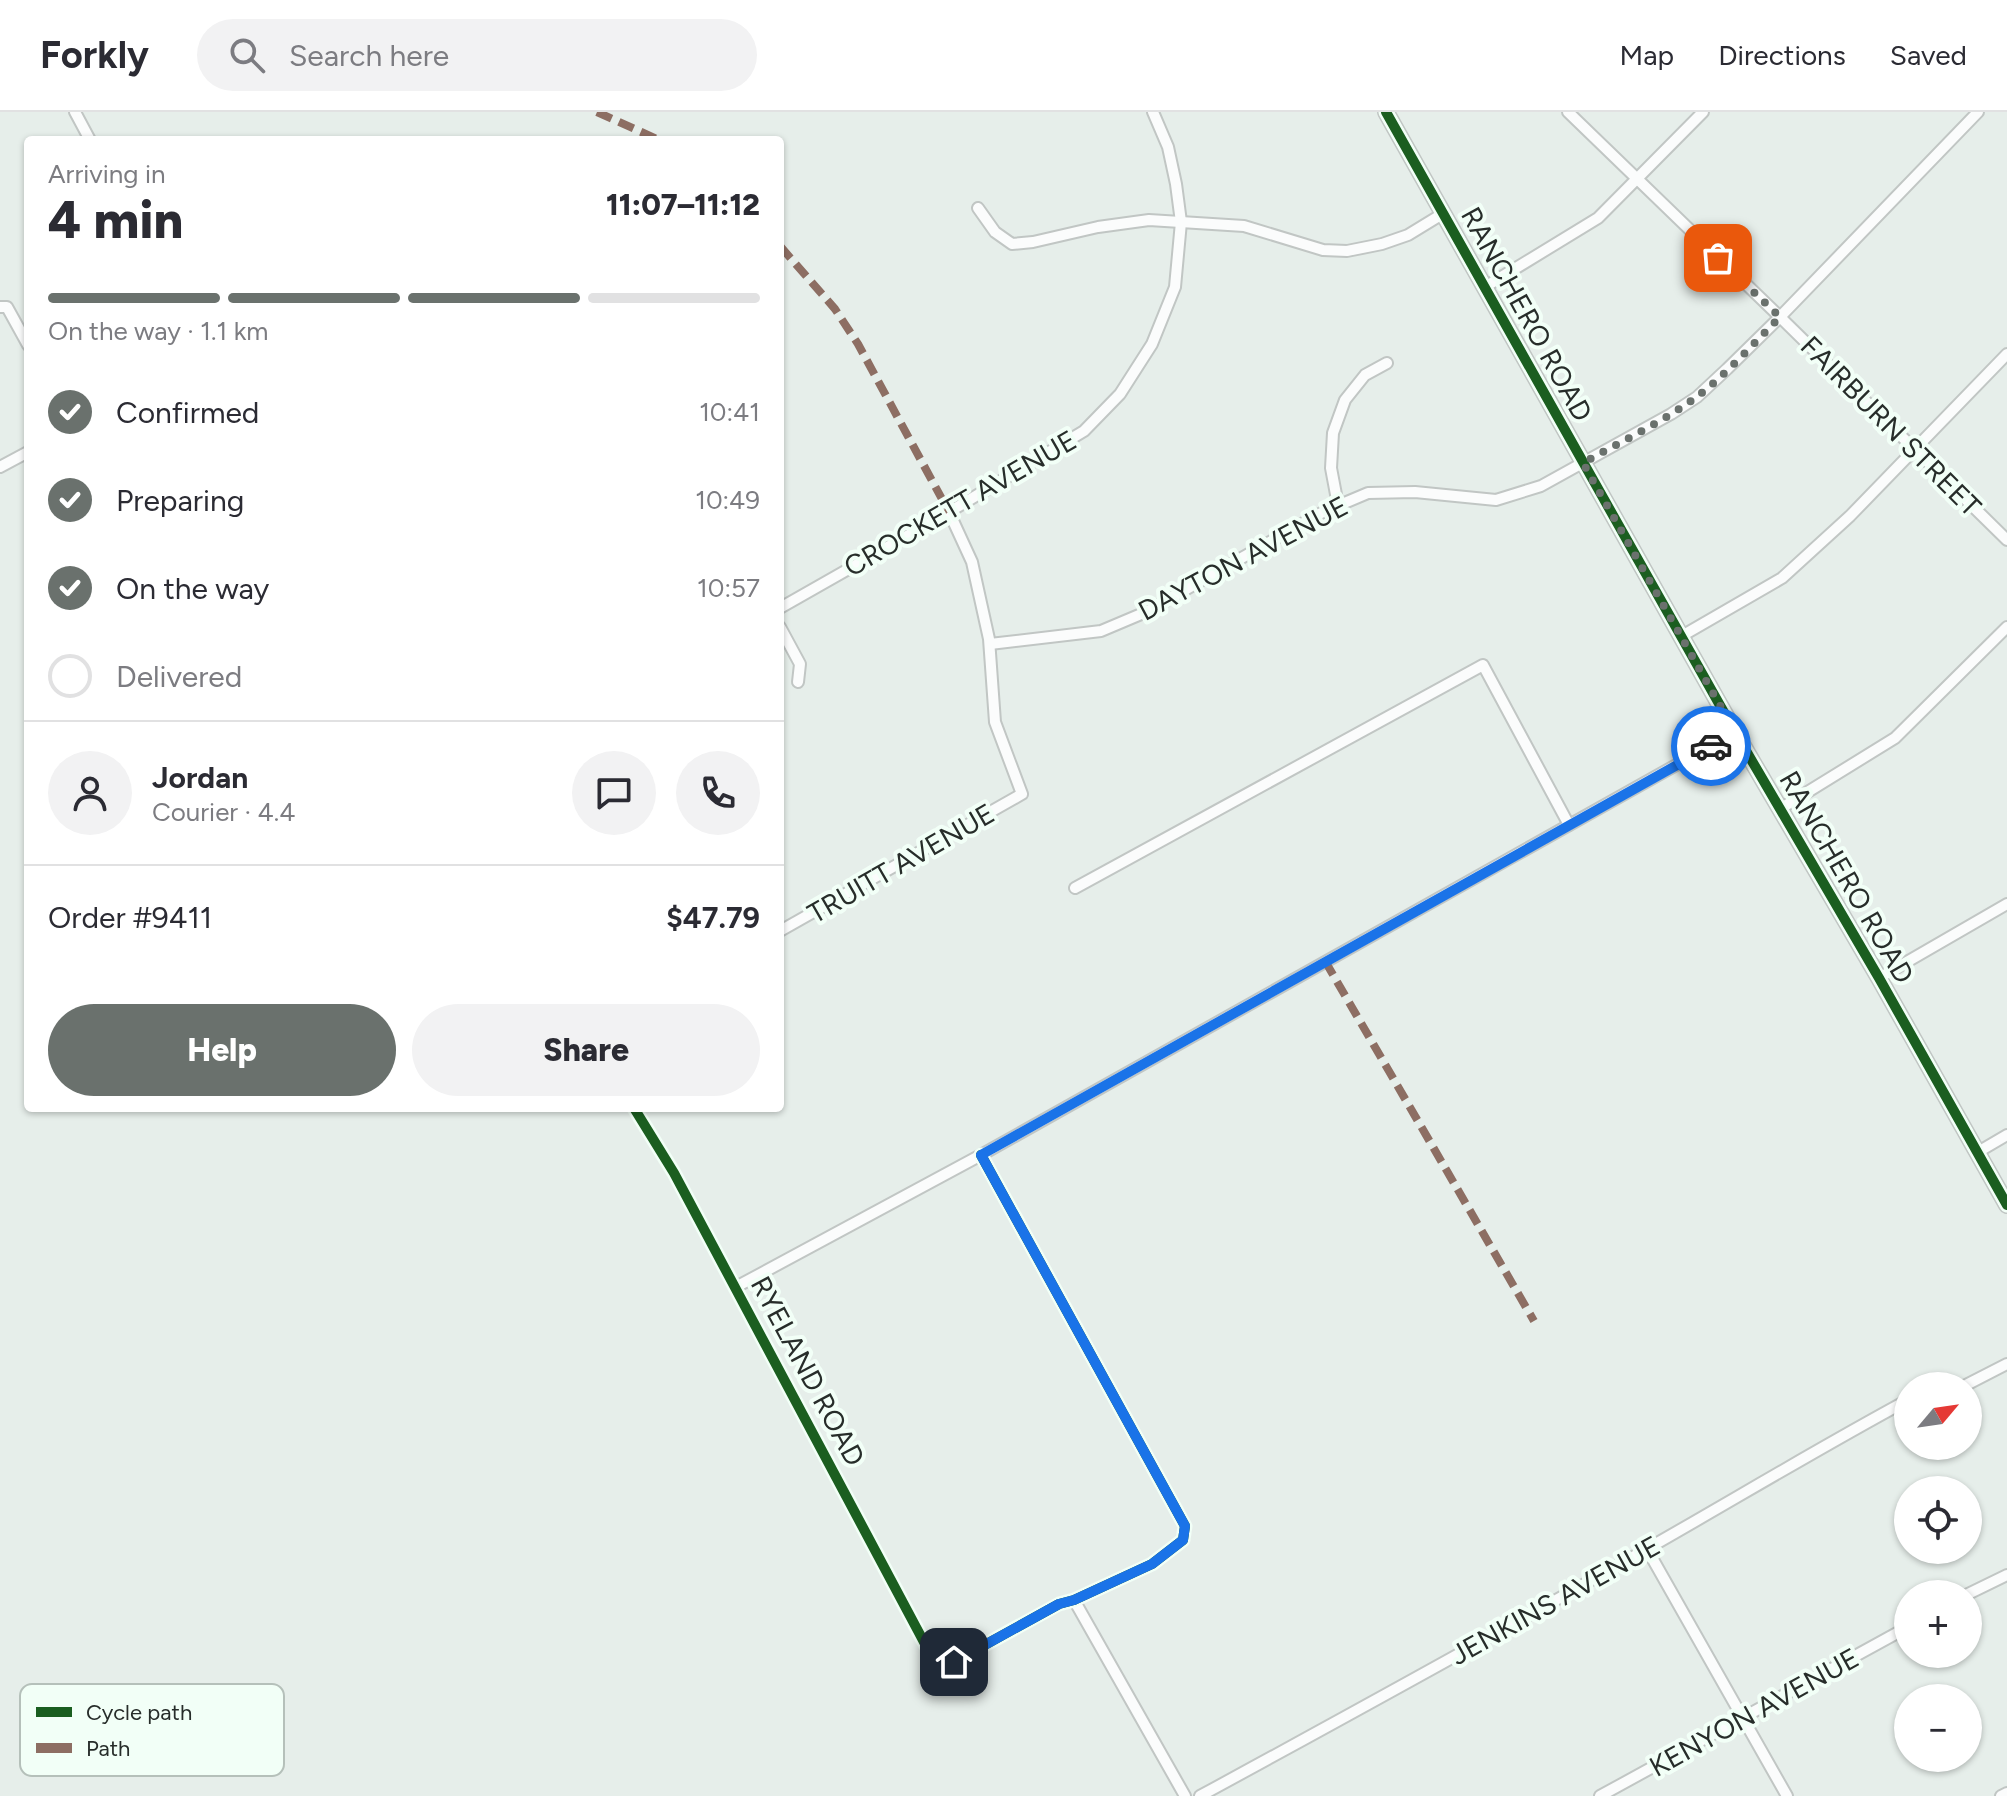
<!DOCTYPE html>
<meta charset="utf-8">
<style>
body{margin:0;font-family:Figtree,sans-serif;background:#f2f2f3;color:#2b2b33;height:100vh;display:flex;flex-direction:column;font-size:30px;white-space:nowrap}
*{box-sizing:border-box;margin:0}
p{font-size:26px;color:#7c7c81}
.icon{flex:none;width:44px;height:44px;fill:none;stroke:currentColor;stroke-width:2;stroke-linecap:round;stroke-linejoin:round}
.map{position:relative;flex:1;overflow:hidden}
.sheet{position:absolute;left:24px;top:24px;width:760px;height:976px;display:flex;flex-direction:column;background:#fff;border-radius:8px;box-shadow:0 2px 6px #0004}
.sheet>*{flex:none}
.needle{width:52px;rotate:61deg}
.fabs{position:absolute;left:1894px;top:1260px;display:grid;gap:16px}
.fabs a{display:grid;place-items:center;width:88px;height:88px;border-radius:50%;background:#fff;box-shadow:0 2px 6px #0004;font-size:40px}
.pin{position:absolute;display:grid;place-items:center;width:68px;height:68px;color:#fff;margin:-34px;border-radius:16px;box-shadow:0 4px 12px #0006}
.courier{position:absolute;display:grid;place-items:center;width:80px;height:80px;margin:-40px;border:6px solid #1a73e8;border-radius:50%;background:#fff;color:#222;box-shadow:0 2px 10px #0007}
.overview em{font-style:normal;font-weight:800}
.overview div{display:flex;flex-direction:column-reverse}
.overview{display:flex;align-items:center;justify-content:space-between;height:136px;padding:0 24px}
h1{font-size:52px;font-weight:800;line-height:60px}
.bar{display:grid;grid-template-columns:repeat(4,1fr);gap:12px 8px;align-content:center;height:96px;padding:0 24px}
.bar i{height:10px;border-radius:6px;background:#e1e1e2}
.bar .selected{background:#6a716d}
.bar p{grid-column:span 4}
.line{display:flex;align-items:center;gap:20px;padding:0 24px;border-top:2px solid #e1e1e2}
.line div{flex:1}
.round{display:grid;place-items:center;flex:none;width:84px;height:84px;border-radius:42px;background:#f2f2f3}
ol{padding:0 24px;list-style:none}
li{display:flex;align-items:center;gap:24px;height:88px}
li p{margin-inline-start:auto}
li .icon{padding:8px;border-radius:50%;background:#6a716d;color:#fff;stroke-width:4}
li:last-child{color:#7c7c81}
li i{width:44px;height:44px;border:4px solid #e1e1e2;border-radius:50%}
.primary-button{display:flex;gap:16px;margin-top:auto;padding:16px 24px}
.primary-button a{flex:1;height:92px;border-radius:48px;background:#6a716d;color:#fff;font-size:32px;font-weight:800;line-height:92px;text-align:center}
.primary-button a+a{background:#f2f2f3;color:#2b2b33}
header{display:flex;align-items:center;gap:48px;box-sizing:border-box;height:112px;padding:0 40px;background:#fff;border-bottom:2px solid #e1e1e2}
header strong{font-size:38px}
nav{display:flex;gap:44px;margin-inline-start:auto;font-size:28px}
.search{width:560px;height:72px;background:#f2f2f3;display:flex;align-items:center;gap:20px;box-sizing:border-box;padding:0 28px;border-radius:44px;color:#7c7c81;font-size:30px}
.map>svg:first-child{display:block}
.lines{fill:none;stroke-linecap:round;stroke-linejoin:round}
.minor-casing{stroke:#c1c6c4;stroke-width:14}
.secondary-casing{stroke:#c1c6c4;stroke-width:18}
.minor{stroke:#fbfcfc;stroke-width:10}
.secondary{stroke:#fbfcfc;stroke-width:14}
.quiet{stroke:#8d6e63;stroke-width:8;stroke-dasharray:16 8;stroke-linecap:butt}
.cycleway-casing{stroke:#f2fff7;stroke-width:15}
.cycleway{stroke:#1b5e20;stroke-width:10}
.done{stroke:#6a716d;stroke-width:8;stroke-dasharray:0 14.4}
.route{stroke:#1a73e8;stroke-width:10}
.labels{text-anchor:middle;stroke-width:8;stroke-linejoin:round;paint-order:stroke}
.street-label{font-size:28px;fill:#272d2a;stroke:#f2fff7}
.key{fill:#f2fff7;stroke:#b5c0ba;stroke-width:2}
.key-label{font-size:22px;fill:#272d2a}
</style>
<header>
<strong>Forkly</strong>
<div class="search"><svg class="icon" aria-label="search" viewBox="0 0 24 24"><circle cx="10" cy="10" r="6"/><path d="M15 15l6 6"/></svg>Search here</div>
<nav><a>Map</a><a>Directions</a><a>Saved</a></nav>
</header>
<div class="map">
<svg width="2007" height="1684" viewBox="0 0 2007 1684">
<rect width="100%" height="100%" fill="#e6eeea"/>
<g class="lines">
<defs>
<g id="minor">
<path d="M75,0l15,28"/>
<path d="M1568,0l212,205 227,223"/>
<path d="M978,96l17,24 17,12 21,-2 65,-15 51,-7 95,6 79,24 24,1 35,-7 26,-9 36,-22"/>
<path d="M1485,175l113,-69 105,-106"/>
<path d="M0,195h7l21,38"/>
<path d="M0,355l28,-15"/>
<path d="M1338,393l-7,-37 2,-35 12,-33 20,-25 22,-12"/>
<path d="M780,496l169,-96 135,-81 36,-37 32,-50 23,-57 6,-65 -5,-38 -8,-37 -15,-35"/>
<path d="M780,515l20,37 -2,18"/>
<path d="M1680,525l102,-59 68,-62 157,-162"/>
<path d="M990,532l111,-13 45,-19 177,-100 45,-19 47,-1 81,8 45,-14 130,-72 26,-17 30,-28 53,-52 198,-205"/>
<path d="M1780,697l115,-71 112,-111"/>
<path d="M1075,776l408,-223 86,160"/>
<path d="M780,819l242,-137 -27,-72 -6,-83 -17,-77 -23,-50"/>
<path d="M1879,866l128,-74"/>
<path d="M634,996l40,65 259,486 21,3 105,-58 15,-4 78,-36 31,-24 2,-14 -204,-371"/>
<path d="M1978,1040l29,-17"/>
<path d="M736,1175l245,-132 754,-423"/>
<path d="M1964,1274l43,-22"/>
<path d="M1647,1437l140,247"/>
<path d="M1968,1482l39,-19"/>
<path d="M1074,1488l111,196"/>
<path d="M1200,1684c149,-81 298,-163 445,-246 88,-50 174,-102 263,-150"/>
<path d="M1600,1684l308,-169"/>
<path d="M2001,1684l6,-3"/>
</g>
<path id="secondary" d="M1386,0l349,620 144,246 128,227"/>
</defs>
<!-- minor casing -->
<use href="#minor" class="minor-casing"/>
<!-- secondary casing -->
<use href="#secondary" class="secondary-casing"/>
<!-- minor -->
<use href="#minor" class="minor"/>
<!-- secondary -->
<use href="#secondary" class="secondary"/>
<!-- quiet -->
<g class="quiet">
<path d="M597,0l62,28"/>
<path d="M780,134l55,63 23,35 91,168"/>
<path d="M1325,849l209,360"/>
</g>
<defs>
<g id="cycleway">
<path d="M1386,0l349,620 144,246 128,227"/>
<path d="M634,996l40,65 259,486 21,3 105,-58 15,-4 78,-36 31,-24 2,-14 -204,-371"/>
</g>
</defs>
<!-- cycleway casing -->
<use href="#cycleway" class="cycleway-casing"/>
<!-- cycleway -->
<use href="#cycleway" class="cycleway"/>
</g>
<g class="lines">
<!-- done -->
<path class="done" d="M1711,634l24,-14 -152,-269c37,-21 78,-40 112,-65 31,-23 58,-54 85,-81l-62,-59"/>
<!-- route -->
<path class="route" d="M954,1550l105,-58 15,-4 78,-36 31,-24 2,-14 -204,-371 730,-409"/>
</g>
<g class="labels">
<!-- street labels -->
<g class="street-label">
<text transform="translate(1527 202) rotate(61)" y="10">RANCHERO ROAD</text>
<text transform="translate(1891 314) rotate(45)" y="10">FAIRBURN STREET</text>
<text transform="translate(960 391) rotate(-30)" y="10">CROCKETT AVENUE</text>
<text transform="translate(1243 446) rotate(-28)" y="10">DAYTON AVENUE</text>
<text transform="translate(901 751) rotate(-30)" y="10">TRUITT AVENUE</text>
<text transform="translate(1847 765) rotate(60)" y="10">RANCHERO ROAD</text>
<text transform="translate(808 1259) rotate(62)" y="10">RYELAND ROAD</text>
<text transform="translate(1555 1488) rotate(-29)" y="10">JENKINS AVENUE</text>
<text transform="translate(1754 1600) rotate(-29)" y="10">KENYON AVENUE</text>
</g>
</g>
<!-- legend -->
<rect x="20" y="1572" width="264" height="92" rx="12" class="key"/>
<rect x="36" y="1595" width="36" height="10" fill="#1b5e20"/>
<rect x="36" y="1631" width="36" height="10" fill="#8d6e63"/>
<g class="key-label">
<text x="86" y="1608">Cycle path</text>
<text x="86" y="1644">Path</text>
</g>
</svg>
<div class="fabs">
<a><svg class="needle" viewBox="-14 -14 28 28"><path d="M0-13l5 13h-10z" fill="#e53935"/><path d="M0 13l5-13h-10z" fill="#7c7c81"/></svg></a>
<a><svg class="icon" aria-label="locate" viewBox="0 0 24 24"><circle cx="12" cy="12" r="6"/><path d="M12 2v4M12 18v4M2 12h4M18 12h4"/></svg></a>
<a>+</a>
<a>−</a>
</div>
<div class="pin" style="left:1718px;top:146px;background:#ea580c"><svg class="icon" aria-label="bag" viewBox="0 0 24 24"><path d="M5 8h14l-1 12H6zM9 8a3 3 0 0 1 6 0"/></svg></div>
<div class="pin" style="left:954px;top:1550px;background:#1f2937"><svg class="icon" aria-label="home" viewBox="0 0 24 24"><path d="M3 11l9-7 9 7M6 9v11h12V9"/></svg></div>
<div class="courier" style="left:1711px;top:634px"><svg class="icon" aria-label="car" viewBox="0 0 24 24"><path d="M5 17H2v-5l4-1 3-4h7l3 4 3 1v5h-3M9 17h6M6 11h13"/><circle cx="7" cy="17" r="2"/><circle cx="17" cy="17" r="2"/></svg></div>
<section class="sheet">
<div class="overview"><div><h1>4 min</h1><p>Arriving in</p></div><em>11:07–11:12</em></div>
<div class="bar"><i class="selected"></i><i class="selected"></i><i class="selected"></i><i></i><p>On the way · 1.1 km</p></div>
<ol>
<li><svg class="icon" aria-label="check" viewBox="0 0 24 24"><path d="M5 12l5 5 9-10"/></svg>Confirmed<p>10:41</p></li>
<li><svg class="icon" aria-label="check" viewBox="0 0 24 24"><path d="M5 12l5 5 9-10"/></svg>Preparing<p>10:49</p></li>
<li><svg class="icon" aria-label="check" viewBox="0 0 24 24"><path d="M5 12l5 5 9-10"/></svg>On the way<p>10:57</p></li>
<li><i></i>Delivered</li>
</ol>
<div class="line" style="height:144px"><a class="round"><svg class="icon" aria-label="person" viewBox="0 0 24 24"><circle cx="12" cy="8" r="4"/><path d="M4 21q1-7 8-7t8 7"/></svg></a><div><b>Jordan</b><p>Courier · 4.4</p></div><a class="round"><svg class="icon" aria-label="chat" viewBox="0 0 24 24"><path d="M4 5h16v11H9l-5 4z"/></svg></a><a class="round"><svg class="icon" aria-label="phone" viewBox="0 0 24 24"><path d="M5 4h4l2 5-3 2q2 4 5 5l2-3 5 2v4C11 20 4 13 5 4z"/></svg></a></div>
<div class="line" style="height:104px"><div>Order #9411</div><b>$47.79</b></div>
<div class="primary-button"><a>Help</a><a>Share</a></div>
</section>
</div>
